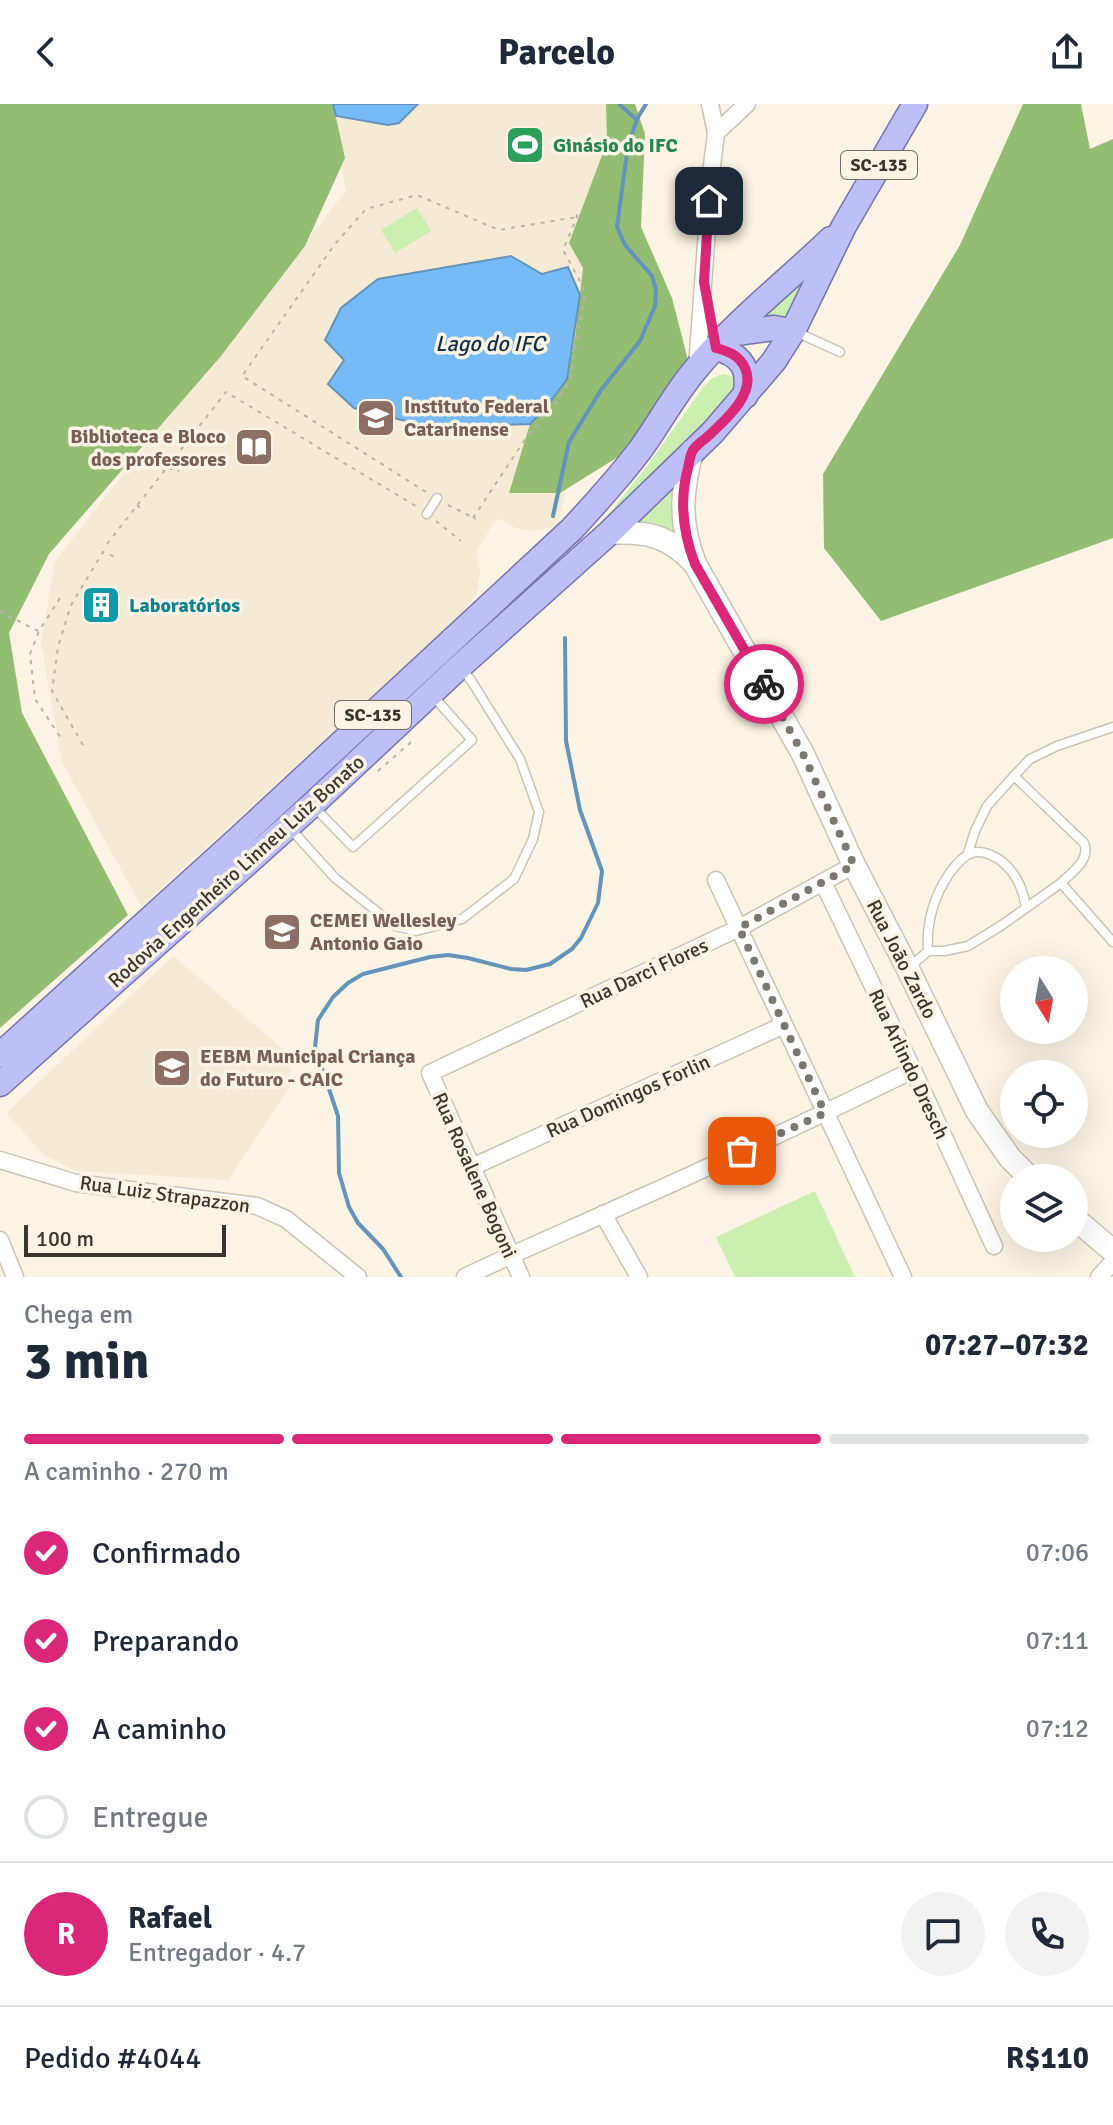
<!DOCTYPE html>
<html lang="pt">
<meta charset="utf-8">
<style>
body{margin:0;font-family:Signika,sans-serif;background:#f2f2f3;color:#1f2937;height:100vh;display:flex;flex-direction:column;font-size:30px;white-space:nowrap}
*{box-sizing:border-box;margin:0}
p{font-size:26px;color:#747a83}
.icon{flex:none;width:44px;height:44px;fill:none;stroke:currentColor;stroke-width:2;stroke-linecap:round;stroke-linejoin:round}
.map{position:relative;height:1173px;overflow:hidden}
.side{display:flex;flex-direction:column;background:#fff;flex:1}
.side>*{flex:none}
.needle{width:52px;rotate:169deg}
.fabs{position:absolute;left:1000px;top:852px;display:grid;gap:16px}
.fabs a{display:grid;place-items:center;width:88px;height:88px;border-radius:50%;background:#fff;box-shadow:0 8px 32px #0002;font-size:40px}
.scale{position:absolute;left:24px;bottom:20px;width:202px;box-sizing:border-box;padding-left:8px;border:4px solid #393630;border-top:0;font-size:22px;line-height:28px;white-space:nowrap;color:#393630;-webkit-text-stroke:6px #fbf3e4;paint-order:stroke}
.pin{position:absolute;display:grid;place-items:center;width:68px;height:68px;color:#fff;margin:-34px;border-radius:16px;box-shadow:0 4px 12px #0006}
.courier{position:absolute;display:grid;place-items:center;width:80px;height:80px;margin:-40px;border:6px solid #db2777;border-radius:50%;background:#fff;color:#222;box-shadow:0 2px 10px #0007}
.headline em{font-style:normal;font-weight:700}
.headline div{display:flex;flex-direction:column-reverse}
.headline{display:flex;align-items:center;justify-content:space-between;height:136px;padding:0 24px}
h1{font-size:52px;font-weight:700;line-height:60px}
.bar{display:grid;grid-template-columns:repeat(4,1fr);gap:12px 8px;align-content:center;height:96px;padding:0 24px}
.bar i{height:10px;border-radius:6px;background:#e0e1e3}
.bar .active{background:#db2777}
.bar p{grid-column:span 4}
.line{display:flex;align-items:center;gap:20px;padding:0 24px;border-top:2px solid #e0e1e3}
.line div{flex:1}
.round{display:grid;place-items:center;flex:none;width:84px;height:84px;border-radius:42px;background:#f2f2f3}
ol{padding:0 24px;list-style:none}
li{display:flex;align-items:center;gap:24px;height:88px}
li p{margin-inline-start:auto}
li .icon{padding:8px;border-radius:50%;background:#db2777;color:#fff;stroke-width:4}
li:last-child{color:#747a83}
li i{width:44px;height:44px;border:4px solid #e0e1e3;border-radius:50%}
header{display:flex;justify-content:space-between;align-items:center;height:104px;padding:0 24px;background:#fff;font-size:36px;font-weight:700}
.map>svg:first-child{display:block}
.built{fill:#f5ead3}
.green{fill:#cbefb0}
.forest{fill:#94bd74}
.water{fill:#76bbf6;stroke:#6493bb;stroke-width:2}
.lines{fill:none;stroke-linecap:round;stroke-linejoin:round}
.stream{stroke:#6493bb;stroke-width:4}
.service-casing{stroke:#cbc3b4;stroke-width:11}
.minor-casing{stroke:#cbc3b4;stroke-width:19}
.secondary-casing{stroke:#cbc3b4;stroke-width:25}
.primary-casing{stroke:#7574ae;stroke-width:27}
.path{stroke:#bab3a7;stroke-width:2;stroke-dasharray:4 6;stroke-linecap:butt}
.service{stroke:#fff;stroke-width:8}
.minor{stroke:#fff;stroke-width:16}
.secondary{stroke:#fff;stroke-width:22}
.primary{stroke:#bfbff7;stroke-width:24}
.done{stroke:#7d786f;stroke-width:8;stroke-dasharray:0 14.4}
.route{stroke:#db2777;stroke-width:10}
.labels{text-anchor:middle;stroke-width:7;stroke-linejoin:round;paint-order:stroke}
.shield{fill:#fbf3e4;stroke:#736f66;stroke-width:2}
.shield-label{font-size:18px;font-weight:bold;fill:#393630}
.leisure-label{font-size:20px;font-weight:bold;fill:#27864d;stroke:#fbf3e4;text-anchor:start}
.education-label{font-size:20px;font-weight:bold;fill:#785e54;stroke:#fbf3e4;text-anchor:start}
.culture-label{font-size:20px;font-weight:bold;fill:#0d838f;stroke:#fbf3e4;text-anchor:start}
.street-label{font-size:20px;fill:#393630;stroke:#fbf3e4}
.water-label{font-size:22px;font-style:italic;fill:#112f46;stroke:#fbf3e4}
</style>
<header><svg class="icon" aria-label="back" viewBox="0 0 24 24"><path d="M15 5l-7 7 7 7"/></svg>Parcelo<svg class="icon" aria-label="share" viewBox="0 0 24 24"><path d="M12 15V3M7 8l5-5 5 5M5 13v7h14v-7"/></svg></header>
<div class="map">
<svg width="1113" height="1173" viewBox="0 0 1113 1173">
<rect width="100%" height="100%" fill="#fbf3e4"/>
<!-- built -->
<g class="built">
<path d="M330,0h276l21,10 -19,204 -51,209 -26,4 -16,-3 -18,-10 -21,33 4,19 -3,22 -12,20 -324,294 -79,-144 -21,-119 14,-82 291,-370z"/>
<path d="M173,852l115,97 4,30 -64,97 -152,-9 -32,-16 -38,-42z"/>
</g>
<!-- green -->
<g class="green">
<path d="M417,104l14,23 -36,22 -14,-23z"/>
<path d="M818,160l-27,61 -34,-5 41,-34z"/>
<path d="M723,270c10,2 15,4 18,13l-49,58 -89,76 42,-52 60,-84 7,-7z"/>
<path d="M680,375c-8,25 -9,35 -2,60l-51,-14z"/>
<path d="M815,1087l40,86h-120l-19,-40z"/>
</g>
<!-- forest -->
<g class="forest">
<path d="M0,0h333l12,54 -40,88 -84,110 -172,198 -40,79 13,80 106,202 -128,113z"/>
<path d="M606,0h29l10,30 -4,93 31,71 16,62 -62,92 -66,41h-51l21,-69 17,-18 20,-27 8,-42 8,-69 -14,-25 38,-101z"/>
<path d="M1023,0h58l9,45 23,-10v399l-232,83 -57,-73 -1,-74 137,-229z"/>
</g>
<!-- water -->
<g class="water">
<path d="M333,0h85l-19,19 -11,2 -52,-9z"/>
<path d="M511,152l31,18 26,-7 12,28 -13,84 -20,27 -17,18 -100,3 -76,-19 -26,-24 16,-24 -19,-20 16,-32 37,-29z"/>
</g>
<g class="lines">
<!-- stream -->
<g class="stream">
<path d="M637,15l9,-15"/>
<path d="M553,412l16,-74 32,-52 39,-49 15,-35 1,-16 -4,-14 -27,-31 -8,-18 11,-82 9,-25 -18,-16"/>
<path d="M401,1173l-18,-28 -25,-26 -9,-16 -10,-34 -1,-57 -23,-69 3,-27 15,-23 15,-14 15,-9 67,-17 18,-2 20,3 43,11 15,1 24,-6 22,-15 9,-11 17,-35 4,-32 -22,-61 -14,-69 -1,-103"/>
</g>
<defs>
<g id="service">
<path d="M794,227l46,21"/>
<path d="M427,410l10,-16"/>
<path d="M1014,672l16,-17 27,-13 56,-19"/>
<path d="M315,704l38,39 119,-107 -38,-43"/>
<path d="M289,723l46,51 60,48 21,5 46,-12 52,-40 19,-40 6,-27 -19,-53 -48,-77 -9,-12"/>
<path d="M968,749l7,-22 12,-25 27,-30 70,67c7,17 -12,29 -23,40"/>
<path d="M928,847c-2,-29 5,-53 21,-77 15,-21 27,-30 51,-14 16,12 23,28 26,47"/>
<path d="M910,863l18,-16h16l24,-5 34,-21 59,-42 52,59"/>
</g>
<g id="minor">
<path d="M716,29l31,-29"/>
<path d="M697,264l14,-194 5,-41 -6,-29"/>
<path d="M716,776l187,397"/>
<path d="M823,778l90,188 81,176"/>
<path d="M0,1056l76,23 181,23 29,13 72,58"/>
<path d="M472,1063l312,-142"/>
<path d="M603,1110l36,63"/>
<path d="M0,1136l15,37"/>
<path d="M465,1173c45,-22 92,-42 139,-63 104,-46 207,-94 309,-144"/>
<path d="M521,1173l-91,-204 309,-145 115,-63"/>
<path d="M1099,1173l14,-15"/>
</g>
<g id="secondary">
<path d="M692,347c-11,43 -13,71 3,113l108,190 51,111 54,104 69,142 33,47 20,20"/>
<path d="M609,429c37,-2 59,2 85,30"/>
<path d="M1074,1114l39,33"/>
</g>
<g id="primary">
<path d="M729,230l45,-6 19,3"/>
<path d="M716,244c26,7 35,21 29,48"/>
<path d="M0,951l237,-215 335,-311c24,-26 47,-51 68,-79 19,-26 34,-55 55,-80 40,-48 91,-88 136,-131"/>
<path d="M0,980l312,-279 145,-136 152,-136 104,-101 61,-71 19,-30 51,-105 71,-122"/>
</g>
</defs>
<!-- service casing -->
<use href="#service" class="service-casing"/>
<!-- minor casing -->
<use href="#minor" class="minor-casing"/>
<!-- secondary casing -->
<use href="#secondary" class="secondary-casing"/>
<!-- primary casing -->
<use href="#primary" class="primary-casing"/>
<!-- path -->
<g class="path">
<path d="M168,364l11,3"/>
<path d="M426,388l-184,-116 93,-132 31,-35 51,-14 82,35 78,-13"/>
<path d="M137,401l7,7"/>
<path d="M448,401l28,14"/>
<path d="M473,414l57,-86 22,-24 18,-28 15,-85 -6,-16 -16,-29 14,-33 -1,-6"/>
<path d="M436,417l25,20"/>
<path d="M107,440l119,-152 193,116"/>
<path d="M60,494l-21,33 -9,23 5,45 28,42"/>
<path d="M0,506l3,3 35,18"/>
<path d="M83,641l-31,-54 6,-44 13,-42 32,-53 12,5"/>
<path d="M378,667l32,-28 3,-6"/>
</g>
<!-- service -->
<use href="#service" class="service"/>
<!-- minor -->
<use href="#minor" class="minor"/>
<!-- secondary -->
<use href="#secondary" class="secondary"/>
<!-- primary -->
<use href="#primary" class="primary"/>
</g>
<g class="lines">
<!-- done -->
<path class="done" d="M742,1047l83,-38 -86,-185 115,-63 -51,-111 -39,-70"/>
<!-- route -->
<path class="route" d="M709,97l-5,81 12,66c12,3 23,7 29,20 12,26 -21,53 -39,70 -4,3 -10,8 -13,12 -3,5 -4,13 -5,18 -9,33 -5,65 7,96l69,120"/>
</g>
<!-- icons -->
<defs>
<symbol id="stadium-square" viewBox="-11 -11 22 22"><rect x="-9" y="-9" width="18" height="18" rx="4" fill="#2e9e5b" stroke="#fbf3e4"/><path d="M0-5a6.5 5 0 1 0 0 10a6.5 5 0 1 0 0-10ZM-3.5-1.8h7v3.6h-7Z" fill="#fff"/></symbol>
<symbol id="university-square" viewBox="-11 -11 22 22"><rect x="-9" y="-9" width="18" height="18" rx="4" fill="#8d6e63" stroke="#fbf3e4"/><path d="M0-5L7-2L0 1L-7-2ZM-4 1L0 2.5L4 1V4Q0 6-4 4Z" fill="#fff"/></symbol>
<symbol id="library-square" viewBox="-11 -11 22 22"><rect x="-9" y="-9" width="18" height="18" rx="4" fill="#8d6e63" stroke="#fbf3e4"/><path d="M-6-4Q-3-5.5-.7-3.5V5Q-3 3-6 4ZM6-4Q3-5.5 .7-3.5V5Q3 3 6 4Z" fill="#fff"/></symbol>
<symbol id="building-square" viewBox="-11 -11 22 22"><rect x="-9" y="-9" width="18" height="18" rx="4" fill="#0f9aa8" stroke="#fbf3e4"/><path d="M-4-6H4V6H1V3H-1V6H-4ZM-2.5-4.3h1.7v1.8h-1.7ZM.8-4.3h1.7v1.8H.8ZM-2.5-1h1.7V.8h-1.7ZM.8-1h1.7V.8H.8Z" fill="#fff"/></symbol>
<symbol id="school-square" viewBox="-11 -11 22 22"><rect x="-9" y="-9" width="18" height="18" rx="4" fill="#8d6e63" stroke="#fbf3e4"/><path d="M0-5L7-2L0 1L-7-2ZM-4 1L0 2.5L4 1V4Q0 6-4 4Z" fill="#fff"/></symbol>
</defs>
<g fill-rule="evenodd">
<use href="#stadium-square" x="503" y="19" width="44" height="44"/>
<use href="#university-square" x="354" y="292" width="44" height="44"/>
<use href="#library-square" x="232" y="321" width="44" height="44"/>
<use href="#building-square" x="79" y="479" width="44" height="44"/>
<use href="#school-square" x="260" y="806" width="44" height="44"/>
<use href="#school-square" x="150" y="942" width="44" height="44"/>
</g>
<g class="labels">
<!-- shield labels -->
<g class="shield">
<rect x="841" y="47" width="76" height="28" rx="6"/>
<rect x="335" y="597" width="76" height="28" rx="6"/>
</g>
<g class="shield-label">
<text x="879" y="67">SC-135</text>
<text x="373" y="617">SC-135</text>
</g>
<!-- leisure labels -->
<g class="leisure-label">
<text x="553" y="48">Ginásio do IFC</text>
</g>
<!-- education labels -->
<g class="education-label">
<text x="404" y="309">Instituto Federal<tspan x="404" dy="23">Catarinense</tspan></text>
<text x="226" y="339" text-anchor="end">Biblioteca e Bloco<tspan x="226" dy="23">dos professores</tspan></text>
<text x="310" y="823">CEMEI Wellesley<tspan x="310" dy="23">Antonio Gaio</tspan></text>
<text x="200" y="959">EEBM Municipal Criança<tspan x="200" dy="23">do Futuro - CAIC</tspan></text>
</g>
<!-- culture labels -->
<g class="culture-label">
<text x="129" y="508">Laboratórios</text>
</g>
<!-- street labels -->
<g class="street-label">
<text transform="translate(236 767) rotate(-42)" y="7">Rodovia Engenheiro Linneu Luiz Bonato</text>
<text transform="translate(902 855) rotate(63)" y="7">Rua João Zardo</text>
<text transform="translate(644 869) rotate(-25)" y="7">Rua Darci Flores</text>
<text transform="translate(909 960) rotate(65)" y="7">Rua Arlindo Dresch</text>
<text transform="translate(628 992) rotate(-24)" y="7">Rua Domingos Forlin</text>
<text transform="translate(475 1071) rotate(66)" y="7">Rua Rosalene Bogoni</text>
<text transform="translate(165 1090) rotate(8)" y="7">Rua Luiz Strapazzon</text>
</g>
<!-- water labels -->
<g class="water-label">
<text x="490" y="247">Lago do IFC</text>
</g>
</g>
</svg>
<div class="fabs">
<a><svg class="needle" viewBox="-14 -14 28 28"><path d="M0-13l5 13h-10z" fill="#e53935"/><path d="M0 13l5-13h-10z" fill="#747a83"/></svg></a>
<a><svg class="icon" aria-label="locate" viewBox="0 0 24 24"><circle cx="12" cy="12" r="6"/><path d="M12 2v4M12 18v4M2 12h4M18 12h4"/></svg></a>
<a><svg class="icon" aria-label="layers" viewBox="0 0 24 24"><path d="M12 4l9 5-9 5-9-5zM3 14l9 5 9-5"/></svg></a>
</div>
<div class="scale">100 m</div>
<div class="pin" style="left:742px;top:1047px;background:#ea580c"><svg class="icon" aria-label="bag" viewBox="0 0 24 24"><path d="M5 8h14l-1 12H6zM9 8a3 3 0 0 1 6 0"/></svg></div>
<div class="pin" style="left:709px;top:97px;background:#1f2937"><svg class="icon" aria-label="home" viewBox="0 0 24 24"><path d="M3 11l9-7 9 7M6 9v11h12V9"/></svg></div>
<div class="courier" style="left:764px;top:580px"><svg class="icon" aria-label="bike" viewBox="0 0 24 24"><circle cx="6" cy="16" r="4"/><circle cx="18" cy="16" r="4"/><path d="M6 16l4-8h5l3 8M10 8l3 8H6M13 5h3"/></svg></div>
</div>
<section class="side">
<div class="headline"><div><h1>3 min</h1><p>Chega em</p></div><em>07:27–07:32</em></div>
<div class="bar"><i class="active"></i><i class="active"></i><i class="active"></i><i></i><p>A caminho · 270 m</p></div>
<ol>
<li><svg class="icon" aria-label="check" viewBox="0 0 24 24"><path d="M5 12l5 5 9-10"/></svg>Confirmado<p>07:06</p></li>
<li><svg class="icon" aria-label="check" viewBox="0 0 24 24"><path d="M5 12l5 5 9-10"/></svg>Preparando<p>07:11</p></li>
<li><svg class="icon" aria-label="check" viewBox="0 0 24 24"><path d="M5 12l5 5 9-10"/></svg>A caminho<p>07:12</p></li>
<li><i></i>Entregue</li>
</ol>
<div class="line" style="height:144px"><b class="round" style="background:#db2777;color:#fff">R</b><div><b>Rafael</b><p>Entregador · 4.7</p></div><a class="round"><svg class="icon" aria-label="chat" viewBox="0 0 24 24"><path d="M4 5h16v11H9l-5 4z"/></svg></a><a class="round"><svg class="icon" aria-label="phone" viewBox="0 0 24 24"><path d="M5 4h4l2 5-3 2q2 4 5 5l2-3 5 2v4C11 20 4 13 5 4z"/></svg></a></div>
<div class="line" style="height:104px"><div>Pedido #4044</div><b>R$110</b></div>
</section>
